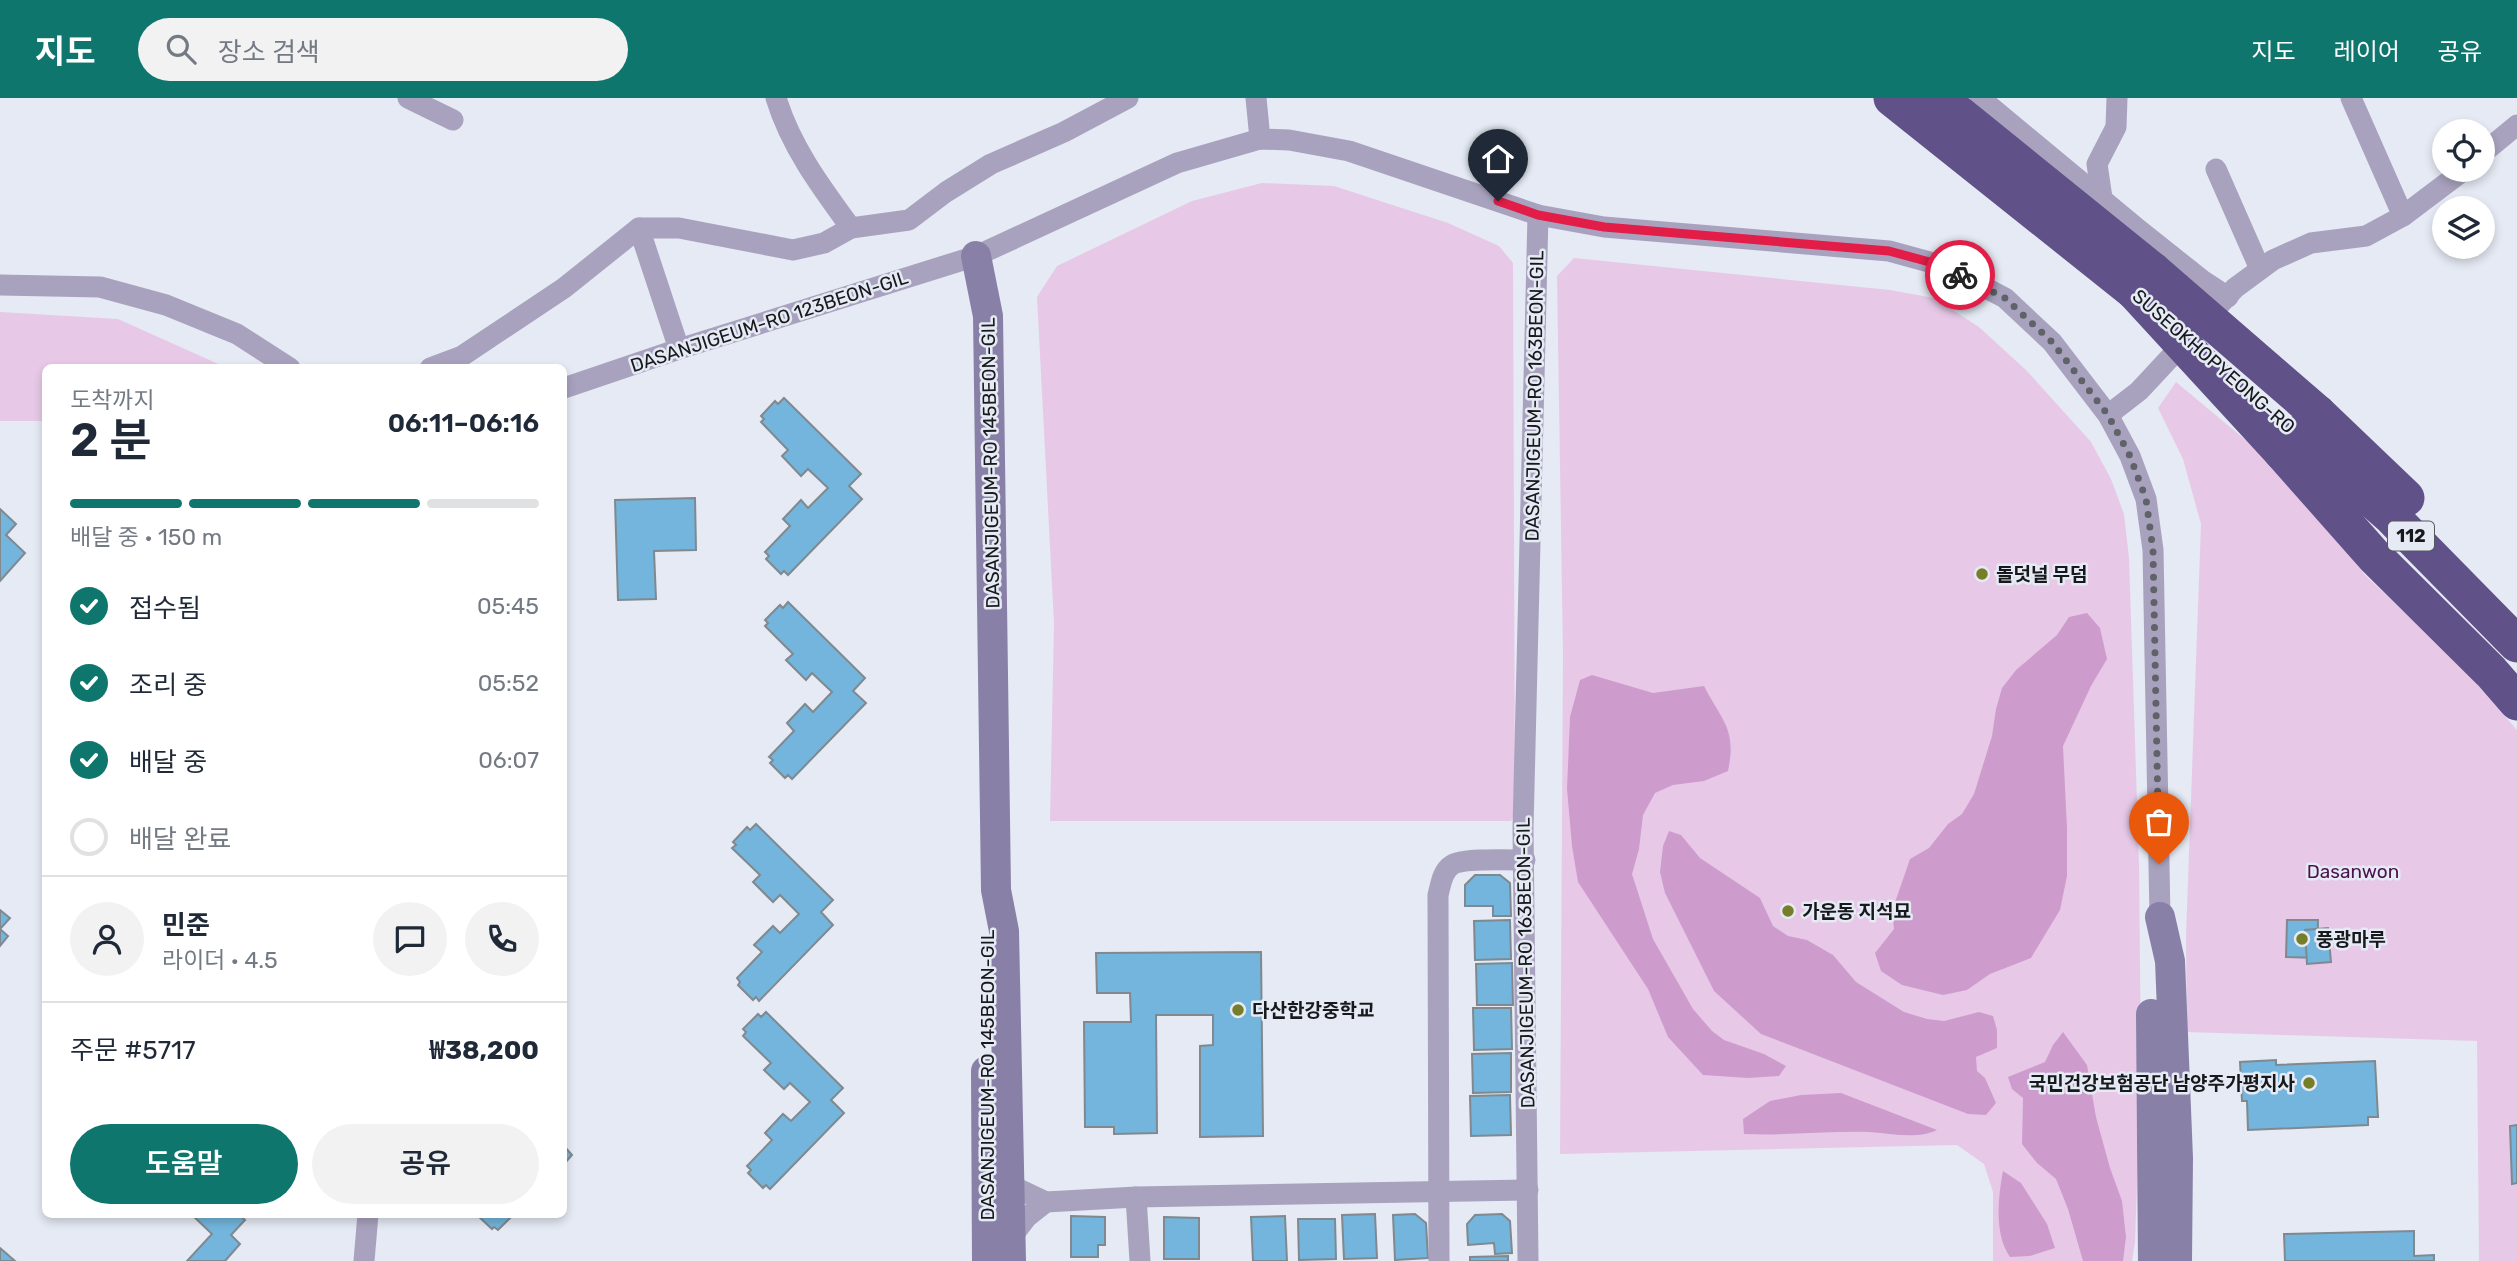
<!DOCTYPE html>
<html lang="ko">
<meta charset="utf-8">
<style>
body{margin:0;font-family:Rubik,"Noto Sans KR",sans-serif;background:#f2f2f3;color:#1f2937;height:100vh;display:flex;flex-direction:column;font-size:26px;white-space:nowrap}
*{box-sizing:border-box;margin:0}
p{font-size:23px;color:#747a83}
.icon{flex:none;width:38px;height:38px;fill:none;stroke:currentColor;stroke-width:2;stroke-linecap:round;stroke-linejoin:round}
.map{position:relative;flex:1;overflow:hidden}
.sheet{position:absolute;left:42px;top:266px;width:525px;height:854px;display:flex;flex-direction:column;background:#fff;border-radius:10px;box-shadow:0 4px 10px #0003}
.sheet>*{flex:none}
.tools{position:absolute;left:2432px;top:21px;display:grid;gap:14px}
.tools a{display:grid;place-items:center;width:63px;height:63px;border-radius:50%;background:#fff;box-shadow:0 4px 10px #0003;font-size:35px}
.pin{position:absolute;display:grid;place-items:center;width:60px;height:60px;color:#fff;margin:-72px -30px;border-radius:50% 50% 50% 0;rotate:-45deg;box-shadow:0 0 7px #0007}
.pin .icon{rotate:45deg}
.courier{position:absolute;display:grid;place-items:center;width:70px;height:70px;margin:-35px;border:5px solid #e11d48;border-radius:50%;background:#fff;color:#222;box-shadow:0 2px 9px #0007}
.summary em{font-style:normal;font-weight:600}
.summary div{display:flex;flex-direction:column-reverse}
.summary{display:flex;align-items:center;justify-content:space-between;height:119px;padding:0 28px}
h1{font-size:46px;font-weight:600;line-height:52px}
.bar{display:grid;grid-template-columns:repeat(4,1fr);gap:10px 7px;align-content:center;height:84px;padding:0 28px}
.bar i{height:9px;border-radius:5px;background:#e0e1e3}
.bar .active{background:#0f766e}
.bar p{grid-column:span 4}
.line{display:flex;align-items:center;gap:18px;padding:0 28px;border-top:2px solid #e0e1e3}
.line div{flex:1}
.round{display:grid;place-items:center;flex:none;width:74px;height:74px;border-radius:37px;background:#f2f2f3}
ol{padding:0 28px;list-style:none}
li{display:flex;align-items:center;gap:21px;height:77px}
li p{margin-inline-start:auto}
li .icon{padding:7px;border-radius:50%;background:#0f766e;color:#fff;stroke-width:4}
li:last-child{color:#747a83}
li i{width:38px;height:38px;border:4px solid #e0e1e3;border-radius:50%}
.action{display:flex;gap:14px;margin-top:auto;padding:14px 28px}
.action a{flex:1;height:80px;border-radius:42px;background:#0f766e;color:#fff;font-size:28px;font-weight:600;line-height:80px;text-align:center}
.action a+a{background:#f2f2f3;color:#1f2937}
header{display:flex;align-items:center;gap:42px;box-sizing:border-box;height:98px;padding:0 35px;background:#0f766e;color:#fff}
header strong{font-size:33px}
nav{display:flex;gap:38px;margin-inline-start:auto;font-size:24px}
.search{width:490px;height:63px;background:#f2f2f3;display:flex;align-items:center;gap:18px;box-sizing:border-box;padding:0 24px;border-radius:38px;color:#747a83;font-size:26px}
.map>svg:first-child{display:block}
.green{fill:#e7c9e7}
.forest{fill:#cd9ccd}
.building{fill:#73b5dc;stroke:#7f898f;stroke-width:2}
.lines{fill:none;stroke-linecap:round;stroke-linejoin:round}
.street{stroke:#a9a2be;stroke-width:21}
.secondary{stroke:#8980a7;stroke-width:30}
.highway{stroke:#605188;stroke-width:37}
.highway-bridge{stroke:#605188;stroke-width:37}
.done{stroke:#5f6268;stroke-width:7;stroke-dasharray:0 12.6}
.route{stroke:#e11d48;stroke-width:9}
.poi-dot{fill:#767e29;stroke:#e5eaf4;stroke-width:2.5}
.labels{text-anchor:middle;stroke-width:5;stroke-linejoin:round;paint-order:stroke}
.shield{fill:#e5eaf4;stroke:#55585d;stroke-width:2}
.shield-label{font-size:18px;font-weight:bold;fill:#17191c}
.street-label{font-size:19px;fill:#17191c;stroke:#e5eaf4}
.poi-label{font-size:19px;font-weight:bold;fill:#17191c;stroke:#e5eaf4;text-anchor:start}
.park-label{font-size:19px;fill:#4c114e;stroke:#e5eaf4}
</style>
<header>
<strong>지도</strong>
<div class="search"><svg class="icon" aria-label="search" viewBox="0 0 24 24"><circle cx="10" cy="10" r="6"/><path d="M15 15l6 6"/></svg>장소 검색</div>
<nav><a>지도</a><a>레이어</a><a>공유</a></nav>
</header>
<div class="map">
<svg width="2517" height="1163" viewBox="0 0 2517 1163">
<rect width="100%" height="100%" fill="#e5eaf4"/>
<!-- green -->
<g class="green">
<path d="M1262,85l72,3 114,37 51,23 14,17 2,551 -4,7h-461l4,-198 -17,-326 20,-31 135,-65z"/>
<path d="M1574,160l316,32 44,8 45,29 48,44 64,71 20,37 13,35 5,44 10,306 2,204 -6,174 -3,19h-139v-69l-9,-28 -27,-19 -397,9 3,-499 -6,-379z"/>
<path d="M0,214l118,7 107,48 -179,1 -1,53h-45z"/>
<path d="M2176,284l108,90 81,103 94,89 58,66v531h-38l-2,-220 -290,-9 -1,-96 15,-412 -18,-65 -25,-51z"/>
</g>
<!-- forest -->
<g class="forest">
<path d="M2087,515l13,15 7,31 -16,27 -28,60 4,82v48l-7,34 -29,48 -41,16 -23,16 -24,5 -41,-10 -21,-14 -6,-18 19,-24 -2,-18 18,-52 19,-11 19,-24 14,-10 12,-20 18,-58 4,-27 6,-21 14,-18 41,-35 12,-18z"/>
<path d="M1592,577l61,18 51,-7c18,35 33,43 24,85l-24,10 -31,4 -18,8 -12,22 -4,34 -7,25 21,65 40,70 19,22 12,9 40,14 22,12 -7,10 -31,2 -45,-3 -35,-38 -20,-48 -70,-107 -6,-36 -5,-57 3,-72 10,-37z"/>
<path d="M1669,733l12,4 19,23 60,40 13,28 15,10 19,4 26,15 23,27 48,30 23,7 17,2 35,-9 14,4 4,14v18l-21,9 1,14 8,7 11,25 -10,12 -18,-1 -207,-80 -47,-43 -49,-98 -5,-21 3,-26z"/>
<path d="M2063,934l24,33 9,52 14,51 12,33 4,36 -3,24h-40l-15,-52 -12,-30 -19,-16 -15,-19 1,-46 -11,-9 -4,-12 37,-15 8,-17z"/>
<path d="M1841,995l96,37c-21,10 -45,3 -69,2 -41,-1 -82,4 -124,2l-1,-15 27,-18 31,-6z"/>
<path d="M2003,1073l18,12 26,41 8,24 -25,8 -20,1c-16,-22 -12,-60 -7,-86z"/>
</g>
<!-- building -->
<g class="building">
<path d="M784,300l77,76 -12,12 13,13 -74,76 -4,-4 -3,3 -15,-15 3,-3 -4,-4 25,-26 -7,-7 18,-19 7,8 20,-20 -20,-19 -7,7 -19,-20 6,-6 -27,-28 3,-3 -3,-3 14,-15 3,3z"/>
<path d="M695,400l1,52 -42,1 2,48 -38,1 -3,-100z"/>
<path d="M0,411l16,15 -10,11 19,18 -25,28z"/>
<path d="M788,504l77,76 -12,13 13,12 -74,76 -4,-4 -3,3 -15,-15 3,-3 -4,-3 25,-26 -7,-8 18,-19 8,8 19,-20 -20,-19 -6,7 -20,-20 7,-6 -28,-28 3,-3 -3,-3 15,-15 3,3z"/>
<path d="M756,726l77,76 -12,12 12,13 -74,76 -3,-4 -3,3 -15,-15 2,-3 -3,-4 25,-26 -8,-7 19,-19 7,7 19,-19 -19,-19 -7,7 -20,-20 7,-7 -28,-27 4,-3 -3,-3 14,-15 3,3z"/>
<path d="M1475,777h25l10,8 1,33h-18v-10h-28v-21z"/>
<path d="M0,812l10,8 -10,11 8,7 -8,10z"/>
<path d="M1510,822l1,39 -36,1 -1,-39z"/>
<path d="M2287,822h31l-1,38 -31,-1z"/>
<path d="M2328,830l3,34 -24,2 -2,-34z"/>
<path d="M1261,854l2,184 -63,1v-91l13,-1v-30h-57l1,118 -43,1v-7h-29l-1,-105h47l-1,-29h-33l-1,-40z"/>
<path d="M1512,865l1,42h-36l-1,-41z"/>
<path d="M1473,910h38l1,41 -38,1z"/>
<path d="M766,914l77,76 -12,12 13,13 -74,76 -4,-4 -3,3 -15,-15 3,-3 -4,-4 25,-26 -7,-7 18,-19 8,7 19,-19 -20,-19 -6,6 -20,-19 7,-7 -28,-27 3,-4 -3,-3 15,-15 3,3z"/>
<path d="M1511,955v39l-38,1 -1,-39z"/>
<path d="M2276,962v5l99,-4 3,56h-10v8l-120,5 -1,-29h-5l-2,-39z"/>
<path d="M1510,997l1,40 -40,1 -1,-40z"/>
<path d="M2517,1027v58l-5,1 -2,-58z"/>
<path d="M564,1048l8,9 -8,9z"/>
<path d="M191,1116h47l7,6 -14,15 9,9 -15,17h-38l25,-27z"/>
<path d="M514,1116l-16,16 -4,-3 -2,2 -15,-14z"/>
<path d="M1375,1116l2,44 -33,1 -2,-44z"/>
<path d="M1415,1116l11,9 2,35 -33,2 -2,-45z"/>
<path d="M1502,1116l8,7 2,32 -17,1 -1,-11 -26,2 -1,-21 8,-9z"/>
<path d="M1071,1118l34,1v28h-7v12h-27z"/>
<path d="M1285,1118l2,45h-34l-2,-44z"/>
<path d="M1164,1119l35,1v41h-35z"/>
<path d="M1298,1121h37l1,40 -37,1z"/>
<path d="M2414,1133v25l20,-1v6h-149l-1,-27z"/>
<path d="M0,1150l15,13h-15z"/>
<path d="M1508,1158v5h-38v-4z"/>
</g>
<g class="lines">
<!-- street -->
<g class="street">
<path d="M408,0l45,22"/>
<path d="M776,0c15,49 45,89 75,130"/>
<path d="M1256,0l4,41"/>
<path d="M1980,0l158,131 64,51 26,17"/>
<path d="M2351,0l52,118"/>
<path d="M2483,55l34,-28"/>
<path d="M2216,71l44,100"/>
<path d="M2102,100l-5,-34 19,-37 1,-29"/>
<path d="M639,130l40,121"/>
<path d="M0,187l100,2 66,18 71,29 53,34"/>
<path d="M430,270l32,-12 102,-68 75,-60h40l114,22 31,-7 27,-15 58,-8 37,-28 45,-28 73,-32 64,-34"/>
<path d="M564,290l115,-39 297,-93 201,-93 83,-24 29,1 60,11 189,64"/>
<path d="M2108,317l31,-24 96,-103 38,-28 38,-17 55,-7 37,-20 61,-46"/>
<path d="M1008,1086l38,18 -19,15 -16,21"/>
<path d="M1136,1099l4,64"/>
<path d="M1046,1104l90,-5 392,-7"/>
<path d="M364,1163l4,-47"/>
<path d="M1439,1163l-1,-366c3,-11 4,-24 14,-30 10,-7 59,-5 73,-5"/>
<path d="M1528,1163l-5,-433 15,-613 66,12 285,24 55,15 61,32 47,44 56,73 22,41 16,43 7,51 7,367"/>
</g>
<!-- secondary -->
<g class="secondary">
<path d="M976,158l12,60 8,574 8,41 7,330"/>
<path d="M2160,819l10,44 8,197 -1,103"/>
<path d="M2151,916l2,247"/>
<path d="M986,973l1,190"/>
</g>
<!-- highway -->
<g class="highway">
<path d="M1892,0l242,193"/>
<path d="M1939,0l214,173"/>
<path d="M2317,315l89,85"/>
<path d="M2298,336l94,83 125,127"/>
<path d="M2282,354l92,104 117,116 26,30"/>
</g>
<!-- highway-bridge -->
<g class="highway-bridge">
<path d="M2153,173l164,142"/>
<path d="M2134,193l148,161"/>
</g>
</g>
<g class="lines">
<!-- done -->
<path class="done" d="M1960,177l45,23 47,44 56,73 22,41 16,43 7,51 6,314"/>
<!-- route -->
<path class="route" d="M1498,103l40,14 66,12 285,24 55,15 16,9"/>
</g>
<!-- markers -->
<g class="poi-dot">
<circle cx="1982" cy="476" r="7"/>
<circle cx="1788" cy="813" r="7"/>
<circle cx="2302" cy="841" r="7"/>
<circle cx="1238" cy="912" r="7"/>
<circle cx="2309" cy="985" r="7"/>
</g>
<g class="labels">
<!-- shield labels -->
<rect class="shield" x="2388" y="423.5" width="46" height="29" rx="5"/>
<g class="shield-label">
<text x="2411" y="444">112</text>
</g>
<!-- street labels -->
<g class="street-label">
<text transform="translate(769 223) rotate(-18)" y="7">DASANJIGEUM-RO 123BEON-GIL</text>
<text transform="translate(2214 263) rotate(41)" y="7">SUSEOKHOPYEONG-RO</text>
<text transform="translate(1534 298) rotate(-89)" y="7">DASANJIGEUM-RO 163BEON-GIL</text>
<text transform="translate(990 365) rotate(-91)" y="7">DASANJIGEUM-RO 145BEON-GIL</text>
<text transform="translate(1525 865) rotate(-91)" y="7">DASANJIGEUM-RO 163BEON-GIL</text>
<text transform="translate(987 977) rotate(-90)" y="7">DASANJIGEUM-RO 145BEON-GIL</text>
</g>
<!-- poi labels -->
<g class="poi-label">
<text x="1996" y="483">돌덧널 무덤</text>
<text x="1802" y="820">가운동 지석묘</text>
<text x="2316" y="848">풍광마루</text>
<text x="1252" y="919">다산한강중학교</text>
<text x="2295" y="992" text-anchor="end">국민건강보험공단 남양주가평지사</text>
</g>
<!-- park labels -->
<g class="park-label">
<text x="2353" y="780">Dasanwon</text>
</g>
</g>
</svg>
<div class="tools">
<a><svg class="icon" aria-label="locate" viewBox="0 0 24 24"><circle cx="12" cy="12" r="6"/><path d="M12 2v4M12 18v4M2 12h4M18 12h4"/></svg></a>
<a><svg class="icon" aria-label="layers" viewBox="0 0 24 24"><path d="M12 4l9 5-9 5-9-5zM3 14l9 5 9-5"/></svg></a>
</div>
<div class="pin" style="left:2159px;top:766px;background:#ea580c"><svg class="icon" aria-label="bag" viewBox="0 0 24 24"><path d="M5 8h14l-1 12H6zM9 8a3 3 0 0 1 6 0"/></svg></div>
<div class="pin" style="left:1498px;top:103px;background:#1f2937"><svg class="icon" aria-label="home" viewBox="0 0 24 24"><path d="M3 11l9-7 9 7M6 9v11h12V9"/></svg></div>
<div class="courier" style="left:1960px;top:177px"><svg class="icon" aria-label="bike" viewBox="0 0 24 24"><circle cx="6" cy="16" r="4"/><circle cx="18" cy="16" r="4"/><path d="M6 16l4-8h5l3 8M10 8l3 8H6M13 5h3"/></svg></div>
<section class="sheet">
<div class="summary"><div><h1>2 분</h1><p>도착까지</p></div><em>06:11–06:16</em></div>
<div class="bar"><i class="active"></i><i class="active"></i><i class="active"></i><i></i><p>배달 중 · 150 m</p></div>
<ol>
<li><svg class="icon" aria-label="check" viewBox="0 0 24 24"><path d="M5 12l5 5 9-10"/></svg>접수됨<p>05:45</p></li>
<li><svg class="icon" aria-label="check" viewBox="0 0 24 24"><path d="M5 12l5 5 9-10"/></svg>조리 중<p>05:52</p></li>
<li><svg class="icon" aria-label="check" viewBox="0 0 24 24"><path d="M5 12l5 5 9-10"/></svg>배달 중<p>06:07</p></li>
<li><i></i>배달 완료</li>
</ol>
<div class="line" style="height:126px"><a class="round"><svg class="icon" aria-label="person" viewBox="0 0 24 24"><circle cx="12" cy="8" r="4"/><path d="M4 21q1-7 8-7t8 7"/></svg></a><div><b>민준</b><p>라이더 · 4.5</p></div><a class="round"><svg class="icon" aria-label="chat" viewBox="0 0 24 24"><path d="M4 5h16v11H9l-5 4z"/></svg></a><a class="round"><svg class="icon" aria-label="phone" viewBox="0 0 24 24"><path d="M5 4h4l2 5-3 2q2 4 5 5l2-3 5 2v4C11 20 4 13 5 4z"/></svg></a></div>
<div class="line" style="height:91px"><div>주문 #5717</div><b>₩38,200</b></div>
<div class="action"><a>도움말</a><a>공유</a></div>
</section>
</div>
